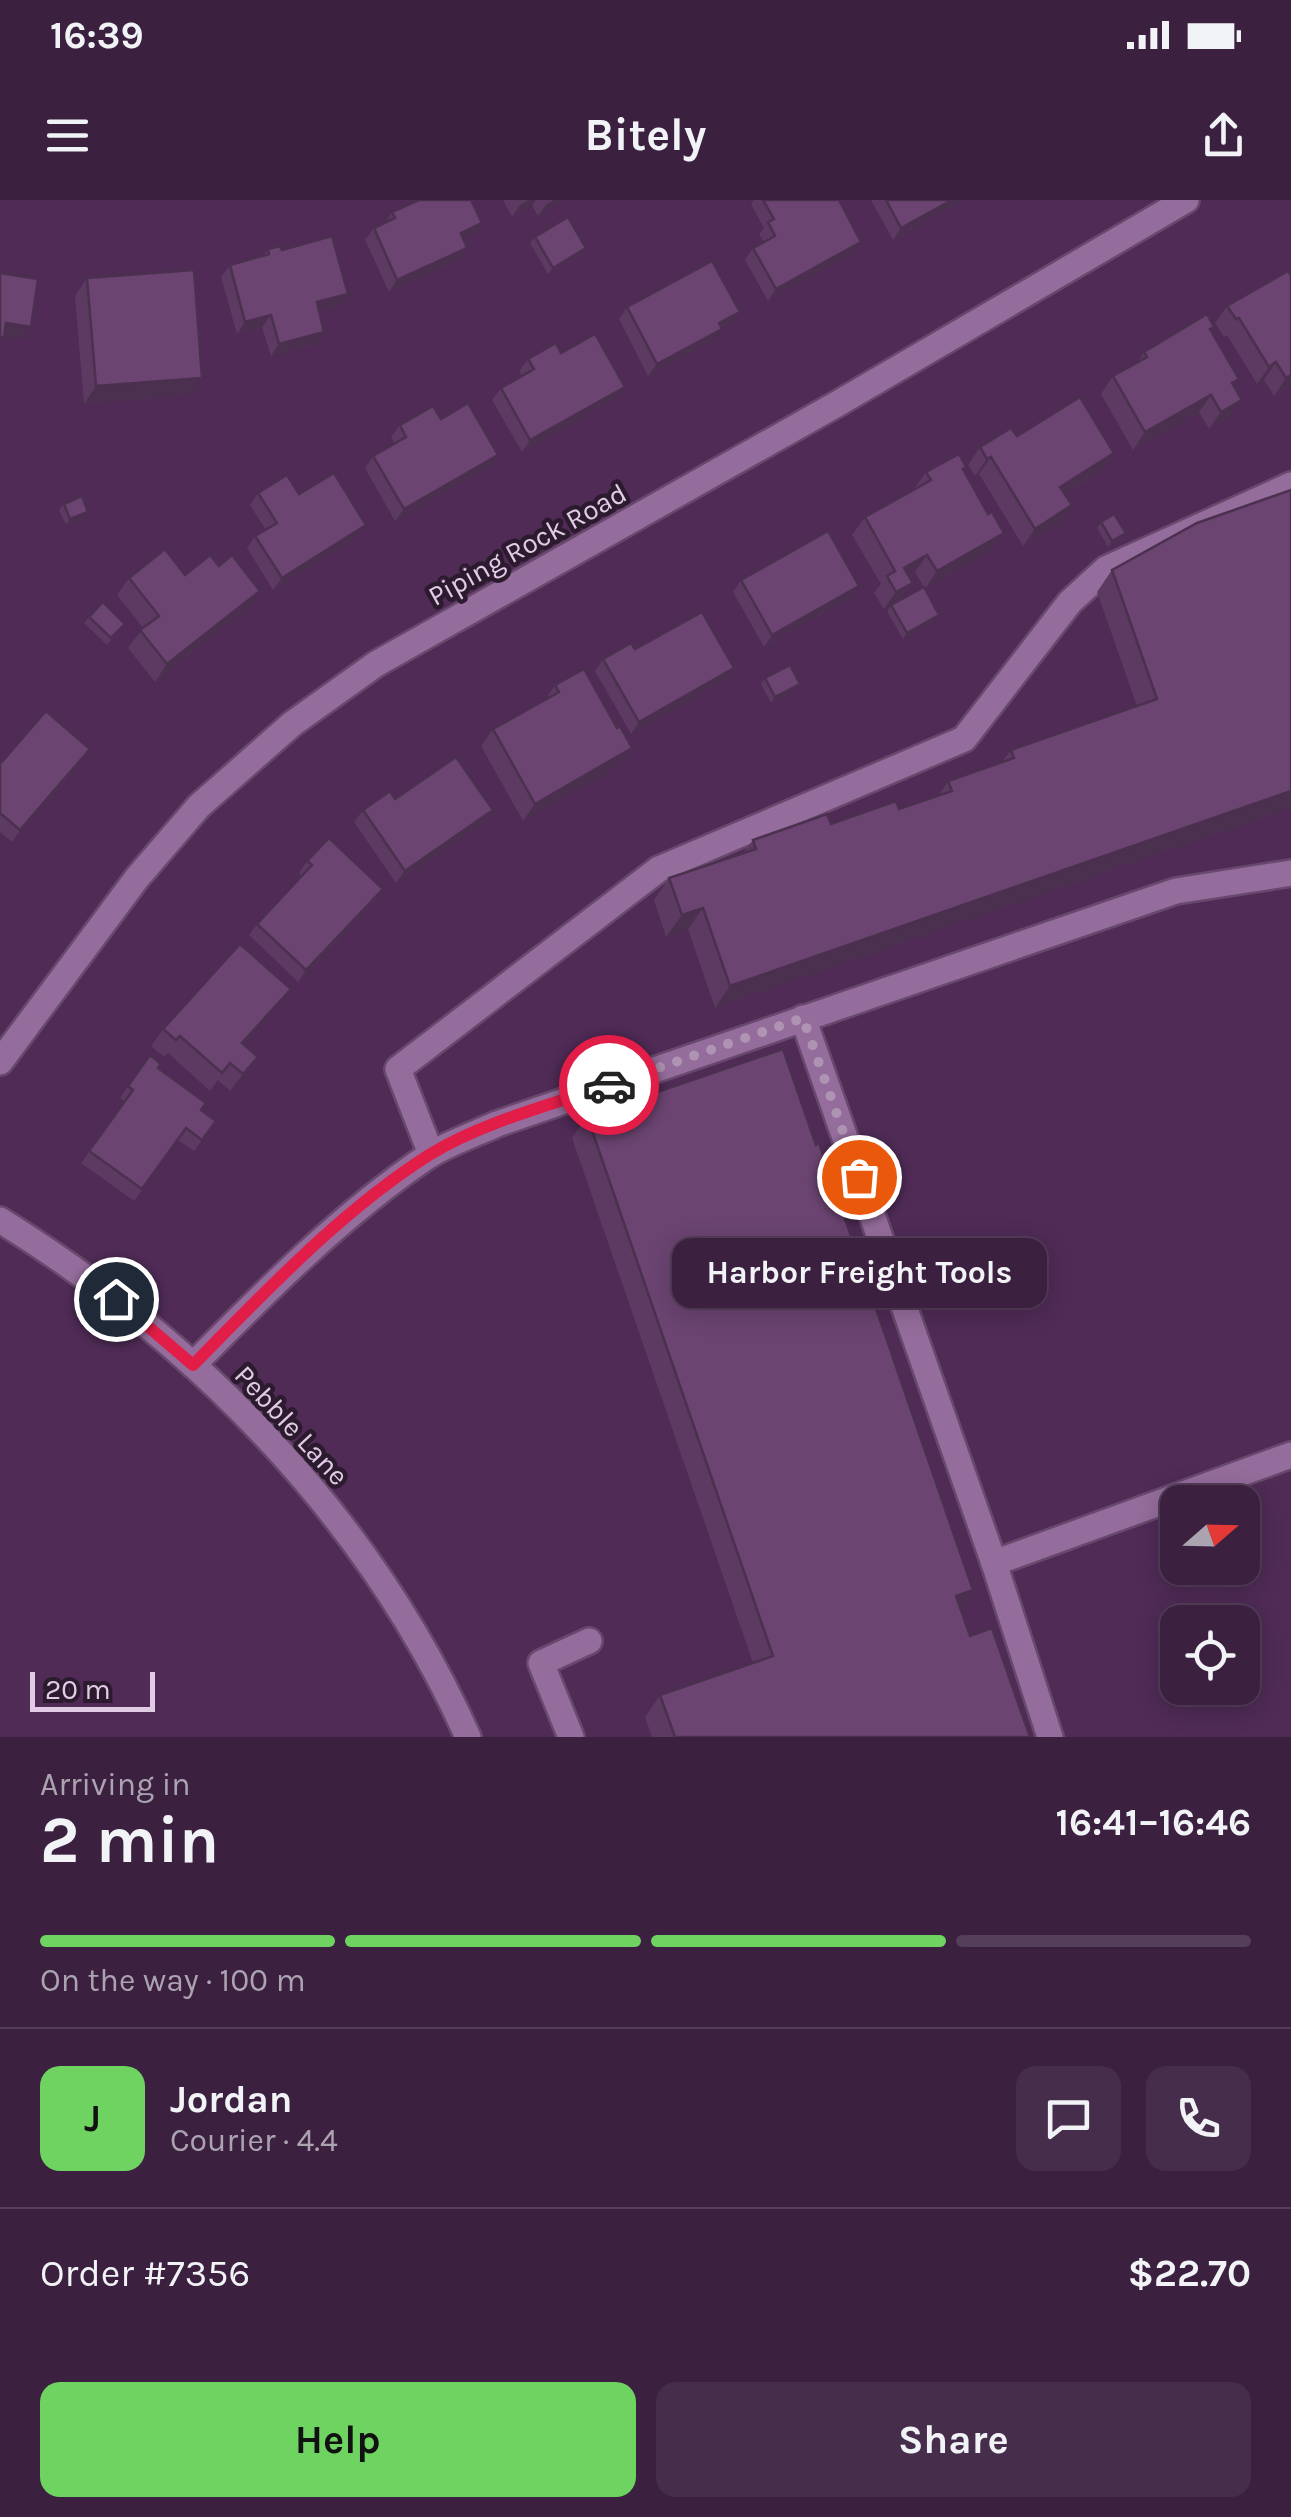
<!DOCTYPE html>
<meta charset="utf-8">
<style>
body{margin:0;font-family:Karla,sans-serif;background:#462d4b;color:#f1f3f6;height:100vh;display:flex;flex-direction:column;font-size:38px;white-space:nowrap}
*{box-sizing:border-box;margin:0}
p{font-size:32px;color:#aca3b1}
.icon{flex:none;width:55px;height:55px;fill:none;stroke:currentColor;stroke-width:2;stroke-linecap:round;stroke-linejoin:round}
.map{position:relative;height:1537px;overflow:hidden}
.side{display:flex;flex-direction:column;background:#3b2040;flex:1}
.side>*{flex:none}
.needle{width:65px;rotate:70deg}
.fabs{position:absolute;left:1160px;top:1285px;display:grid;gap:20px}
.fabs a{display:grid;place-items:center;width:100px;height:100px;border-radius:20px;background:#3b2040;box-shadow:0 5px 25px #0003,0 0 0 2px #543e59;font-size:50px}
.scale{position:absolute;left:30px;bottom:25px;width:125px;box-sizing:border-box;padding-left:10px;border:5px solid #e1cbe5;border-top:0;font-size:28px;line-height:35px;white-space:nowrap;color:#e1cbe5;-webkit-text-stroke:8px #2c1b2f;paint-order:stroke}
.pin{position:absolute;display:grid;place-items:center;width:85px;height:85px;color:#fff;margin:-42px;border:5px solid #fff;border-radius:50%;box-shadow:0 2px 10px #0007}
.courier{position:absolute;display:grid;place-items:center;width:100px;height:100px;margin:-50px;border:8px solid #e11d48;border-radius:50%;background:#fff;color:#222;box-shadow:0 2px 12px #0007}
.bubble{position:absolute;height:70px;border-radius:20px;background:#3b2040;box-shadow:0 5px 25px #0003,0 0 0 2px #543e59;font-size:32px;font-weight:700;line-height:70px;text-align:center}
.head em{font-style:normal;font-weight:700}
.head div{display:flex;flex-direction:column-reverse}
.head{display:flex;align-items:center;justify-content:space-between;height:170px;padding:0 40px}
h1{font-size:65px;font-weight:700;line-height:75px}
.bar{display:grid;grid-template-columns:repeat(4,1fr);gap:15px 10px;align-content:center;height:120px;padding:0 40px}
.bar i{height:12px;border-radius:8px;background:#543e59}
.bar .active{background:#6ed361}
.bar p{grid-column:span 4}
.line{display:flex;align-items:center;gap:25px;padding:0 40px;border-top:2px solid #543e59}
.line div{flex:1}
.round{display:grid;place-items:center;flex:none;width:105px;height:105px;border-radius:20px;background:#462d4b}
.primary-button{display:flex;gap:20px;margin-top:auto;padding:20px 40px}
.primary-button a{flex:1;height:115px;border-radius:20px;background:#6ed361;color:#111;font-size:40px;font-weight:700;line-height:115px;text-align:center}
.primary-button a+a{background:#462d4b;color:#f1f3f6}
.status{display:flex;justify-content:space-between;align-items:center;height:70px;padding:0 50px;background:#3b2040;direction:ltr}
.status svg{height:28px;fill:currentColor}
header{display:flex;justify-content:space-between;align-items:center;height:130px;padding:0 40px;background:#3b2040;font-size:45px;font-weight:700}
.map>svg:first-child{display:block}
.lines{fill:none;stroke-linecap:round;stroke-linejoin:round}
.service-casing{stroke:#68496d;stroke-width:30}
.minor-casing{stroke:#68496d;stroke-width:30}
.service{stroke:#956d9c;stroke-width:25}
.minor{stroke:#956d9c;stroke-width:25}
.wall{fill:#5c3a61;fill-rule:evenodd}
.shaded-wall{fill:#4b304f}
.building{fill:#6b4471;stroke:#4b304f;stroke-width:2.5}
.done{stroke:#ae93b3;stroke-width:10;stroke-dasharray:0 18}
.route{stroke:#e11d48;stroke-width:12}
.labels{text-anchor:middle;stroke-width:9;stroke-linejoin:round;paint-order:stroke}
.street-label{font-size:28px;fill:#e1cbe5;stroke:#2c1b2f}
</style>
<div class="status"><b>16:39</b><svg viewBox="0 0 49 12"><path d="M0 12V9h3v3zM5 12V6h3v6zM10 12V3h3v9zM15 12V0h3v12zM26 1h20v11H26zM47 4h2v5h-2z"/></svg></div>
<header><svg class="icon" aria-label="menu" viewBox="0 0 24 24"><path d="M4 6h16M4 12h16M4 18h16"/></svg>Bitely<svg class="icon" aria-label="share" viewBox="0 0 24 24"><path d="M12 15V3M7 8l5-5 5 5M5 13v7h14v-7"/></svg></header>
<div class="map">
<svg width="1291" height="1537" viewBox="0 0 1291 1537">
<rect width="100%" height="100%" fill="#4f2b56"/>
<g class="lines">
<defs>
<g id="service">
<path d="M803,818l191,545 56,174"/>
<path d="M431,954l-33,-85 261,-200 305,-130 106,-137 36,-33 185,-84"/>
<path d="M193,1165c74,-75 148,-150 235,-209 21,-13 47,-22 69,-32l679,-233 115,-18"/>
<path d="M994,1363l297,-108"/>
<path d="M571,1537l-30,-74 48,-22"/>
</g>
<g id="minor">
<path d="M0,862l137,-184 62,-72 93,-82 84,-60 461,-260 349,-204"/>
<path d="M0,1020c200,124 371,300 468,517"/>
</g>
</defs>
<!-- service casing -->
<use href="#service" class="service-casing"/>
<!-- minor casing -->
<use href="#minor" class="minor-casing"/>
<!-- service -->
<use href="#service" class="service"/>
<!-- minor -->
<use href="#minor" class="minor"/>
</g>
<!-- wall -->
<g class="wall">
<path d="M503,0h58l-5,6 -18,10 -6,-11 -20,12z"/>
<path d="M754,0h85l14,54 -85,47 -23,-41 8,-12 11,-6 -5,-8 5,-6 -13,-24z"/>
<path d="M871,0h94l-72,40z"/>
<path d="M392,12l90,11 -8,12 -10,5 -5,20 -70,32 -24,-52 9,-12 11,-5z"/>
<path d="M535,37l51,11 -4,6 -34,20 -18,-31z"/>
<path d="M268,49l14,1 66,44 -8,12 -21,5 -3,33 -45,12 -9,-29 -25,7 -16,-57 9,-12 33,-9z"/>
<path d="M1288,71l3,114 -17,11 -10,-16 -7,4 -30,-49 -3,2 -9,-14 12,-17z"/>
<path d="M87,78l103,117 -106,9 -9,-108z"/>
<path d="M627,107l104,17 -9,4 -8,13 -66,35 -29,-57z"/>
<path d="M1214,127l-3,4 23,55 -4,31 -21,12 -10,-17 -66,38 -32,-56 12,-18 23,-12 8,-12z"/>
<path d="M561,153l64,34 -9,12 -94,53 -30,-52 9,-12 21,-12 -3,-5 9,-12z"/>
<path d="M441,219l57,36 -8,12 -95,54 -30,-53 8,-12 22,-12 -4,-7 9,-12z"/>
<path d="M980,247l122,24 -37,23 7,11 -12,18 -37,23 -44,-72 -4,2 -7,-11z"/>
<path d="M966,267l-2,4 24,43 16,19 -12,17 -67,39 10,32 -32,18 -16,-28 4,-6 -7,4 -10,-16 7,-9 -29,-49 13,-18 49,-28 12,-17zM915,372l9,15 -23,13 8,-24z"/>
<path d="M258,293l41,1 58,43 -84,53 -26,-42 8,-12 11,-6 -16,-25z"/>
<path d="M64,304l24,8 -4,6 -18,7 -7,-15z"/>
<path d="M1101,322l25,11 -4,6 -14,8 -11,-19z"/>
<path d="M1112,370l179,238 -576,200 -27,-79 -22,8 -12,-37 15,-22 74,-25 10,-13 146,-31 39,-13 10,-15 54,-19 9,-12 126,-44 -40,-114z"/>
<path d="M129,378l119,30 -93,74 -27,-34 15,-20 -26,-33z"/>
<path d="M741,380l118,6 -9,12 -86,49 -31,-55z"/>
<path d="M89,417l36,7 -18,21 -23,-22z"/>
<path d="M635,449l99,19 -8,12 -95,54 -36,-63 8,-12z"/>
<path d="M765,478l35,6 -5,6 -24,13 -10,-19z"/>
<path d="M555,485l62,43 3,37 -97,56 -42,-75 12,-17 52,-29z"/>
<path d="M90,549l-8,12 -70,81 -12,-10v-68z"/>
<path d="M395,599l98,11 -8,12 -89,61 -42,-61 9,-12z"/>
<path d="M307,661l76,28 -8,12 -77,81 -49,-47 8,-11 45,-48 -3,-3z"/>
<path d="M278,806l-34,38 14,13 -12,17 -16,17 -12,-11 -8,11 -42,-38 -4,4 -13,-11 12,-17z"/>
<path d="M150,855l8,13 43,42 15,11 -22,30 -16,-11 -44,61 -53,-38 44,-61 -5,-4z"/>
<path d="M587,916l229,29 157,445 -13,18 10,28 60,101h-378l-7,-20 15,-22 93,-32 -181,-525z"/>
</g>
<!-- shaded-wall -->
<g class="shaded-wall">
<path d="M529,0h7l-4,5 -20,12 8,-12z"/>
<path d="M554,0h7l-5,6 -18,10 9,-12z"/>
<path d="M952,0h13l-72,40 8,-12z"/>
<path d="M482,23l-8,12 -22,10 9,-12z"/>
<path d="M861,42l-8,12 -85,47 8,-12z"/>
<path d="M467,48l-8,12 -70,32 8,-12z"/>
<path d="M586,48l-4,6 -34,20 5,-6z"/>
<path d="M348,94l-8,12 -32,8 9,-12z"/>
<path d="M740,112l-9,12 -21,11 9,-12z"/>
<path d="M271,115l-9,12 -25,7 8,-12z"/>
<path d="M6,123l25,4 -9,12 -22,-3z"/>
<path d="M722,129l-8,12 -66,35 9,-12z"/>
<path d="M324,132l-8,12 -45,12 8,-12z"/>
<path d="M1276,162l-12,18 -7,4 12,-17z"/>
<path d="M1291,175v10l-17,11 12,-18z"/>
<path d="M202,178l-12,17 -106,9 12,-18z"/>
<path d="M625,187l-9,12 -94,53 8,-12z"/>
<path d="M1211,195l-12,17 -66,38 12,-18z"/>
<path d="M1242,200l-12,17 -21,12 12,-17z"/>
<path d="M1114,253l-12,18 -54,33 12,-17z"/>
<path d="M498,255l-8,12 -95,54 9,-12z"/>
<path d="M991,257l-12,17 -4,2 12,-17z"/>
<path d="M1072,305l-12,18 -37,23 12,-17z"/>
<path d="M88,312l-4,6 -18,7 4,-6z"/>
<path d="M366,325l-9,12 -84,53 9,-12z"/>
<path d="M1004,333l-12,17 -67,39 12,-18z"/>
<path d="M1126,333l-4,6 -14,8 4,-6z"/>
<path d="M927,355l-12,17 -23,13 12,-17z"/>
<path d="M913,383l-12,17 -17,9 12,-17z"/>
<path d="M859,386l-9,12 -86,49 8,-12z"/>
<path d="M260,391l-12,17 -93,74 12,-18z"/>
<path d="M939,415l-4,6 -32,18 4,-6z"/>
<path d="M734,468l-8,12 -95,54 8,-12z"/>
<path d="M800,484l-5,6 -24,13 4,-6z"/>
<path d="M632,548l-12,17 -97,56 12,-17z"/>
<path d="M90,549l-8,12 -70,81 8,-12z"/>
<path d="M1291,591v17l-576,200 15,-22z"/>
<path d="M493,610l-8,12 -89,61 9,-12z"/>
<path d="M383,689l-8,12 -77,81 8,-12z"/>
<path d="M703,708l-15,21 -22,8 16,-22z"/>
<path d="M291,789l-13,17 -48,54 12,-17z"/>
<path d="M258,857l-12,17 -16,17 13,-17z"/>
<path d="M973,1390l-16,22 -1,-16z"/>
</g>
<!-- building -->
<g class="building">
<path d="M419,0h52l11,23 -21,10 6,15 -70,32 -23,-52 21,-10 -3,-6z"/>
<path d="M763,0h76l22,42 -85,47 -23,-41 22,-12 -7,-14 6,-3z"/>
<path d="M886,0h66l-51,28z"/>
<path d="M568,17l18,31 -33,20 -18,-31z"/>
<path d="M332,36l16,58 -31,8 7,30 -45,12 -8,-29 -26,7 -15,-57 39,-11 -1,-5 12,-3 2,4z"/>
<path d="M712,61l28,51 -21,11 3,6 -65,35 -30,-57z"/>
<path d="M194,70l8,108 -106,8 -9,-108z"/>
<path d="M1288,71l3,4v100l-5,3 -10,-16 -7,5 -30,-49 -3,1 -9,-13z"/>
<path d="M0,73l38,6 -7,48 -25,-4 -2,15 -4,-1z"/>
<path d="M1207,114l7,13 -4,2 29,50 -7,4 10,17 -21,12 -10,-17 -66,37 -32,-56 34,-19 -3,-5z"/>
<path d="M595,134l30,53 -95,53 -29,-52 33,-19 -6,-10 28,-16 5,10z"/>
<path d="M1080,197l34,56 -54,34 12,18 -37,24 -44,-72 -4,2 -7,-12 31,-19 6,8z"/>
<path d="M468,203l30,52 -94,54 -31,-53 33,-19 -6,-12 33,-19 8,13z"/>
<path d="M959,254l7,13 -3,2 25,45 4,-2 12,21 -67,38 -10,-16 -23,13 9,15 -17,9 -9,-16 8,-5 -30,-54 66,-37 -5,-8z"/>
<path d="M334,273l32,52 -84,53 -27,-42 22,-13 -19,-30 29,-18 12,19z"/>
<path d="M1291,290v301l-561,195 -27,-78 -21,7 -13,-37 87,-29 -3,-9 74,-26 4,10 65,-23 3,8 53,-18 -4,-10 66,-23 -3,-8 146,-51 -45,-129 85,-47z"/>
<path d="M82,296l6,16 -18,7 -6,-15z"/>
<path d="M1114,314l12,19 -14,8 -11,-19z"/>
<path d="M828,331l31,55 -87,49 -31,-55z"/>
<path d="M165,349l20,26 25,-20 9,11 13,-11 28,36 -93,73 -27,-34 19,-14 -30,-38z"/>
<path d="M924,387l15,28 -32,18 -16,-28z"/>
<path d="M103,402l22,22 -14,14 -22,-21z"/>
<path d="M702,412l32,56 -95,54 -36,-63 28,-16 4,6z"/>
<path d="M790,465l10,19 -25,13 -10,-19z"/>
<path d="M584,469l33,59 3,-2 12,22 -97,56 -42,-75 66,-37 -4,-7z"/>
<path d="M46,511l44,38 -70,81 -20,-17v-49z"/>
<path d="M456,557l37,53 -88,61 -42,-61 27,-19 5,8z"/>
<path d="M329,638l54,51 -77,81 -49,-46 55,-59 -5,-4z"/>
<path d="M240,744l51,45 -49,54 16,14 -15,17 -13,-11 -8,10 -42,-37 -4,4 -13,-11z"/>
<path d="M783,849l33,96 3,-2 154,447 -17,6 14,40 22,-8 38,109h-355l-15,-42 113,-39 -186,-540z"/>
<path d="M150,855l11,9 -3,4 48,35 -5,7 15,11 -14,19 -16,-12 -44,61 -53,-38 44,-61 -5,-4z"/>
</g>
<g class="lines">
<!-- done -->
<path class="done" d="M609,885l194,-67 56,159"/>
<!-- route -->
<path class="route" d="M116,1099l77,66c73,-74 148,-154 236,-210 54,-33 121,-50 180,-70"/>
</g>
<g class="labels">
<!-- street labels -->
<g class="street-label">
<text transform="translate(527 344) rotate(-29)" y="10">Piping Rock Road</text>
<text transform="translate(292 1225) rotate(47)" y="10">Pebble Lane</text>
</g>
</g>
</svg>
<div class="fabs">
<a><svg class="needle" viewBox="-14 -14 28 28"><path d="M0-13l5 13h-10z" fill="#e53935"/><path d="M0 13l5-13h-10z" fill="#aca3b1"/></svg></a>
<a><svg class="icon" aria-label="locate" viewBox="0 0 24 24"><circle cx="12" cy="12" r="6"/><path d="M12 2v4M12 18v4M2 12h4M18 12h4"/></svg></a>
</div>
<div class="scale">20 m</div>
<div class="pin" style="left:859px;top:977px;background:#ea580c"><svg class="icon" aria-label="bag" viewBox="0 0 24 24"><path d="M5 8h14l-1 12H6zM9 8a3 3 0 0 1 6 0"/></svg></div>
<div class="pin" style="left:116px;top:1099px;background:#1f2937"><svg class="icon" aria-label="home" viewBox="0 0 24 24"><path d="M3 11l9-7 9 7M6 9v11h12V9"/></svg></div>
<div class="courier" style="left:609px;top:885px"><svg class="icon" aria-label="car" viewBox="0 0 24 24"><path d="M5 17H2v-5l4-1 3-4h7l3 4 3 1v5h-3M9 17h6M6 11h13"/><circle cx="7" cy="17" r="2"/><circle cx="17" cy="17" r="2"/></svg></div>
<div class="bubble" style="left:672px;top:1038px;width:375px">Harbor Freight Tools</div>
</div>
<section class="side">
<div class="head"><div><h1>2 min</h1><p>Arriving in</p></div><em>16:41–16:46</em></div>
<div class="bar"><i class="active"></i><i class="active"></i><i class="active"></i><i></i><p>On the way · 100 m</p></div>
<div class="line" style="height:180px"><b class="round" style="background:#6ed361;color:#111">J</b><div><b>Jordan</b><p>Courier · 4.4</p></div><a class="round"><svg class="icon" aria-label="chat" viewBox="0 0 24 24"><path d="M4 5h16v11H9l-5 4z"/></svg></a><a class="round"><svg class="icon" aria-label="phone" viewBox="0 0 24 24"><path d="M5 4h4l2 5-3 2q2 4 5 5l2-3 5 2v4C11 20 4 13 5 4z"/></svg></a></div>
<div class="line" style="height:130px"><div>Order #7356</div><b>$22.70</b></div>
<div class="primary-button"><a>Help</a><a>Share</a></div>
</section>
